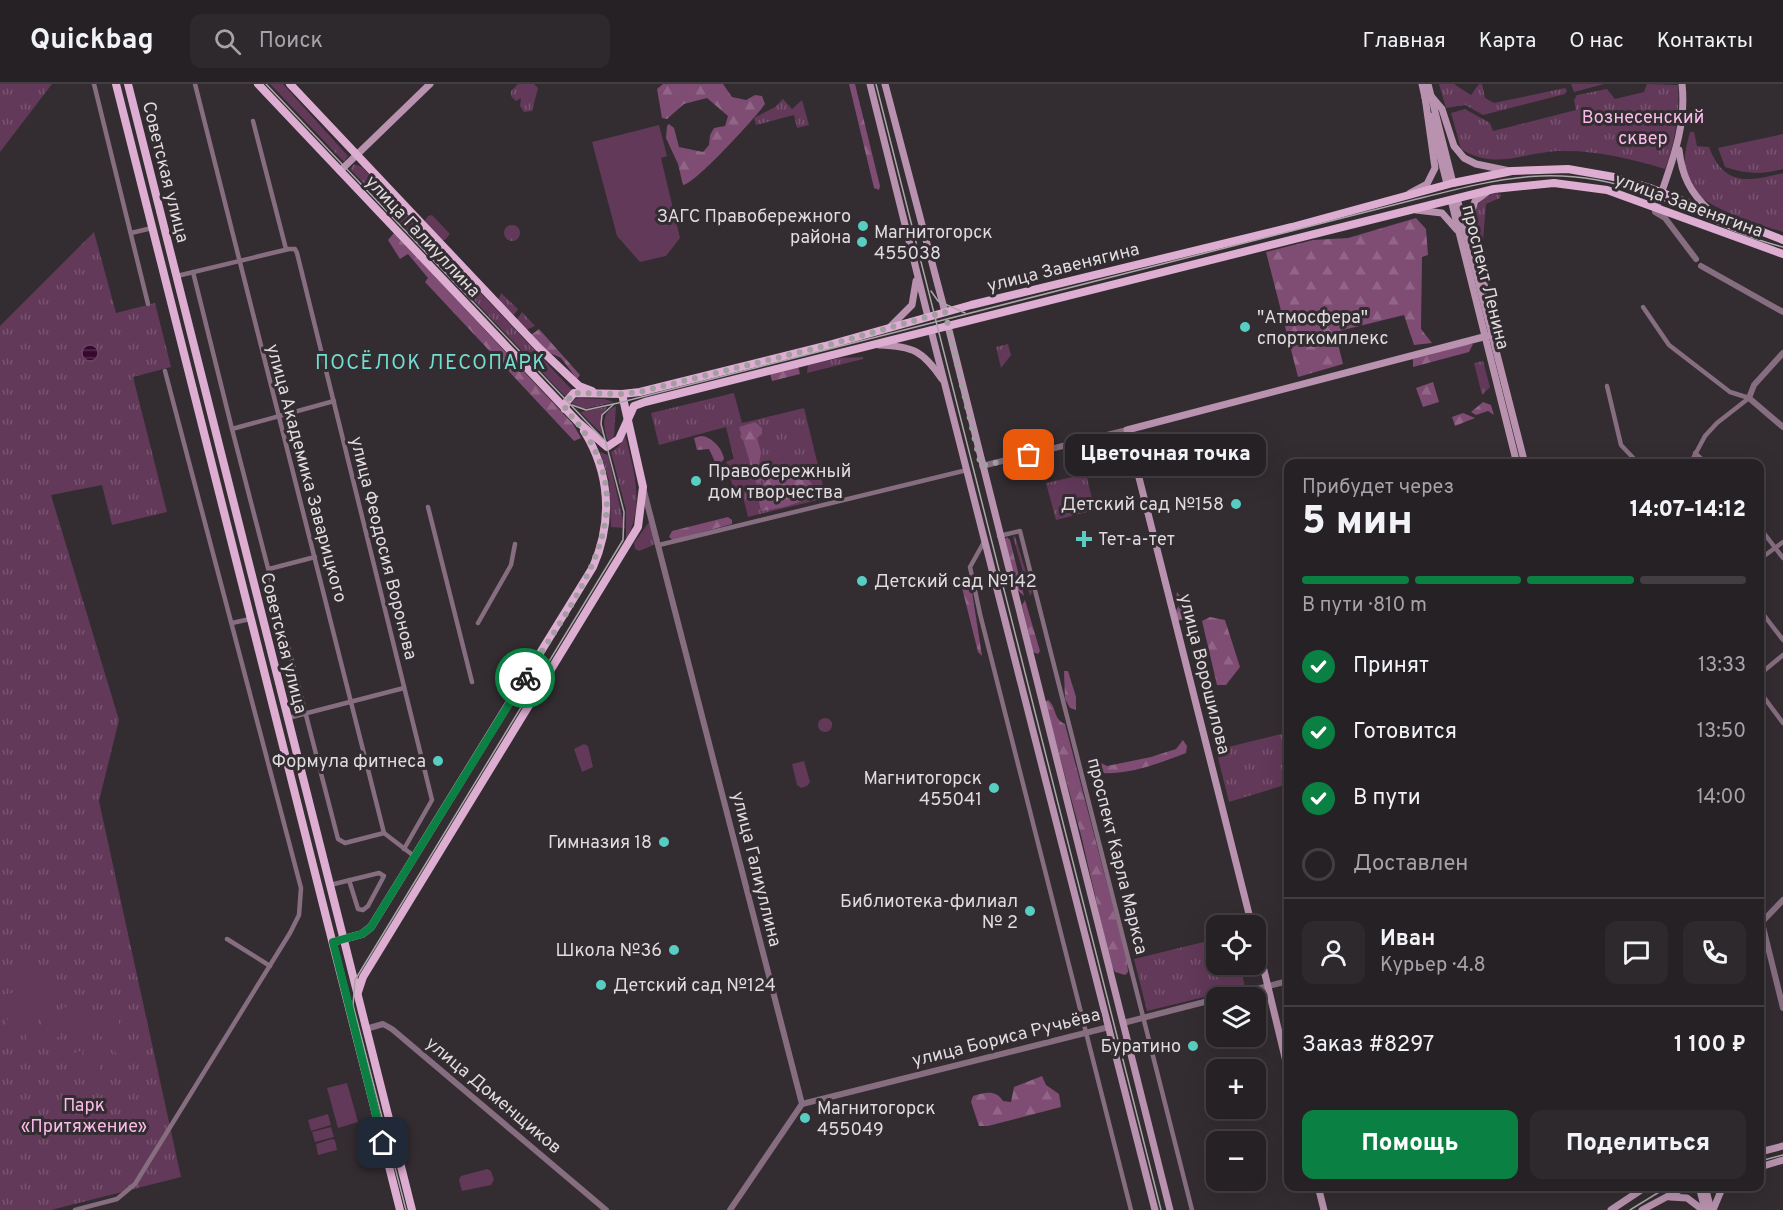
<!DOCTYPE html>
<html lang="ru">
<meta charset="utf-8">
<style>
body{margin:0;font-family:Overpass,sans-serif;background:#2e292d;color:#f1f3f6;height:100vh;display:flex;flex-direction:column;font-size:22px;white-space:nowrap}
*{box-sizing:border-box;margin:0}
p{font-size:20px;color:#a4a3a7}
.icon{flex:none;width:33px;height:33px;fill:none;stroke:currentColor;stroke-width:2;stroke-linecap:round;stroke-linejoin:round}
.map{position:relative;flex:1;overflow:hidden}
.sheet{position:absolute;left:1284px;top:375px;width:480px;height:732px;display:flex;flex-direction:column;background:#262125;border-radius:12px;box-shadow:0 6px 24px #0002,0 0 0 2px #423e42}
.sheet>*{flex:none}
.fabs{position:absolute;left:1206px;top:831px;display:grid;gap:12px}
.fabs a{display:grid;place-items:center;width:60px;height:60px;border-radius:12px;background:#262125;box-shadow:0 6px 24px #0002,0 0 0 2px #423e42;font-size:30px}
.pin{position:absolute;display:grid;place-items:center;width:51px;height:51px;color:#fff;margin:-26px;border-radius:12px;box-shadow:0 3px 9px #0006}
.courier{position:absolute;display:grid;place-items:center;width:60px;height:60px;margin:-30px;border:4px solid #0b8043;border-radius:50%;background:#fff;color:#222;box-shadow:0 2px 8px #0007}
.bubble{position:absolute;height:42px;border-radius:12px;background:#262125;box-shadow:0 6px 24px #0002,0 0 0 2px #423e42;font-size:20px;font-weight:800;line-height:42px;text-align:center}
.head em{font-style:normal;font-weight:800}
.head div{display:flex;flex-direction:column-reverse}
.head{display:flex;align-items:center;justify-content:space-between;height:102px;padding:0 18px}
h1{font-size:39px;font-weight:800;line-height:45px}
.bar{display:grid;grid-template-columns:repeat(4,1fr);gap:9px 6px;align-content:center;height:72px;padding:0 18px}
.bar i{height:8px;border-radius:4px;background:#423e42}
.bar .active{background:#0b8043}
.bar p{grid-column:span 4}
.line{display:flex;align-items:center;gap:15px;padding:0 18px;border-top:2px solid #423e42}
.line div{flex:1}
.round{display:grid;place-items:center;flex:none;width:63px;height:63px;border-radius:12px;background:#2e292d}
ol{padding:0 18px;list-style:none}
li{display:flex;align-items:center;gap:18px;height:66px}
li p{margin-inline-start:auto}
li .icon{padding:6px;border-radius:50%;background:#0b8043;color:#fff;stroke-width:4}
li:last-child{color:#a4a3a7}
li i{width:33px;height:33px;border:3px solid #423e42;border-radius:50%}
.action{display:flex;gap:12px;margin-top:auto;padding:12px 18px}
.action a{flex:1;height:69px;border-radius:12px;background:#0b8043;color:#fff;font-size:24px;font-weight:800;line-height:69px;text-align:center}
.action a+a{background:#2e292d;color:#f1f3f6}
header{display:flex;align-items:center;gap:36px;box-sizing:border-box;height:84px;padding:0 30px;background:#262125;border-bottom:2px solid #423e42}
header strong{font-size:28px}
nav{display:flex;gap:33px;margin-inline-start:auto;font-size:21px}
.search{width:420px;height:54px;background:#2e292d;display:flex;align-items:center;gap:15px;box-sizing:border-box;padding:0 21px;border-radius:12px;color:#a4a3a7;font-size:22px}
.map>svg:first-child{display:block}
.grass{fill:url(#grass-tufts)}
.forest{fill:url(#forest-firs)}
.garden{fill:#623959}
.water{fill:url(#water-rules);stroke:#694764;stroke-width:1.5}
.lines{fill:none;stroke-linecap:round;stroke-linejoin:round}
.minor{stroke:#866e80;stroke-width:4.5}
.tertiary{stroke:#866e80;stroke-width:6}
.secondary{stroke:#b892ae;stroke-width:7}
.primary{stroke:#deadd2;stroke-width:8}
.tram{stroke:#a9a5a8;stroke-width:1.5}
.done{stroke:#a39ea1;stroke-width:6;stroke-dasharray:0 10.8}
.route{stroke:#0b8043;stroke-width:8}
.poi-dot{fill:#57cec1;stroke:#332c31;stroke-width:2}
.labels{text-anchor:middle;stroke-width:6;stroke-linejoin:round;paint-order:stroke}
.park-label{font-size:18px;fill:#fabbeb;stroke:#332c31}
.street-label{font-size:18px;fill:#dfdbde;stroke:#332c31}
.poi-label{font-size:18px;fill:#dfdbde;stroke:#332c31;text-anchor:end}
.neighbourhood-label{font-size:20px;letter-spacing:1.5px;fill:#74ddd1;stroke:#332c31}
</style>
<header>
<strong>Quickbag</strong>
<div class="search"><svg class="icon" aria-label="search" viewBox="0 0 24 24"><circle cx="10" cy="10" r="6"/><path d="M15 15l6 6"/></svg>Поиск</div>
<nav><a>Главная</a><a>Карта</a><a>О нас</a><a>Контакты</a></nav>
</header>
<div class="map">
<svg width="1783" height="1126" viewBox="0 0 1783 1126">
<defs>
<pattern id="grass-tufts" width="24" height="20" patternUnits="userSpaceOnUse" patternTransform="scale(1.5)"><rect width="24" height="20" fill="#623959"/><path d="M3 7l-1-3M5 7V3M7 7l1-3M15 17l-1-3M17 17v-4M19 17l1-3" fill="none" stroke="#785570"/></pattern>
<pattern id="forest-firs" width="22" height="20" patternUnits="userSpaceOnUse" patternTransform="scale(1.5)"><rect width="22" height="20" fill="#7f4c73"/><path d="M5 1l3.5 6h-7zM16 11l3.5 6h-7z" fill="#916586"/></pattern>
<pattern id="water-rules" width="6" height="5" patternUnits="userSpaceOnUse" patternTransform="scale(1.5)"><rect width="6" height="5" fill="#37082f"/><path d="M0 2.5h6" fill="none" stroke="#542b4d"/></pattern>
</defs>
<rect width="100%" height="100%" fill="#332c31"/>
<!-- grass -->
<g class="grass">
<path d="M0,0h52l-52,68z"/>
<path d="M270,0h13l65,72 -4,6z"/>
<path d="M518,0h16l4,4 -6,23 -8,1 -4,-6 1,-8 -5,3 -5,-5v-5z"/>
<path d="M1439,0h15l17,11 8,-11h3l3,14 9,5 71,-15 2,3 -2,3 -82,21 -18,-10 -19,3z"/>
<path d="M1571,0h33l-30,8z"/>
<path d="M1647,0l31,1c2,29 -3,57 -13,84 -33,-10 -66,-18 -100,-18 -39,-1 -68,21 -104,-2l-10,-36 14,-4 25,14 3,8 83,-21 -2,-10 3,-5 30,-6 8,10 29,-7z"/>
<path d="M783,15l9,10 10,-9 7,25 -12,3 -3,-13 -38,10 -2,-7 21,-11z"/>
<path d="M1690,48h4l3,14 12,1c15,39 38,35 74,26v59c-27,-9 -92,-26 -98,-58 -2,-13 1,-28 5,-42z"/>
<path d="M1783,50v35c-21,6 -37,5 -58,-2l-7,-19z"/>
<path d="M354,80l8,3 211,224 -8,5 -6,-6 -209,-221z"/>
<path d="M1497,109l4,2 -1,3 -14,6 -4,49c-8,-25 -17,-53 15,-60z"/>
<path d="M432,131l18,19 -5,6h-3l-18,-18 4,-6z"/>
<circle cx="512" cy="149" r="8"/>
<path d="M94,148l22,81 39,-10 16,64 -38,10 34,135 -55,13 -10,-40 -51,10 68,225 -20,81 82,376 -130,33h-51v-884z"/>
<path d="M501,209l17,16 -4,6 -16,-14z"/>
<path d="M522,228l13,14 -9,4 -9,-11z"/>
<path d="M1008,260l3,11 -10,13 -5,-21z"/>
<path d="M863,273v2l-56,14 1,-8 32,-7z"/>
<path d="M1483,277l7,26 -8,8 -8,-32z"/>
<path d="M734,309l8,30 62,-15 22,90 -78,19 -22,-90 -67,18 -8,-32z"/>
<path d="M578,314l26,1 10,3 -30,7 -14,-7z"/>
<path d="M616,322l-2,30 -5,9c-4,-15 -11,-31 7,-39z"/>
<path d="M607,323l-6,12 3,17 -24,-24z"/>
<path d="M625,351c9,36 20,70 1,105v-30l-15,-58 7,-5z"/>
<path d="M600,368l8,3 17,73 -14,-1 -2,-47z"/>
<path d="M1086,390l9,36 -39,10 -10,-37z"/>
<path d="M649,438l7,22 -17,7 -4,-2 -1,-6z"/>
<path d="M1015,452l17,56 -2,4 -17,-59z"/>
<circle cx="825" cy="641" r="7"/>
<path d="M1285,649l3,12v39l-59,18 -13,-52z"/>
<path d="M1216,855v25l24,1 5,22 -98,24 -13,-52z"/>
</g>
<!-- forest -->
<g class="forest">
<path d="M663,0h60l9,13 14,3 9,-5 7,1 3,8c-9,13 -70,80 -82,81l-5,-21 -12,-26 1,-12 2,-2 5,4 5,19 24,5 6,-7 1,-10 4,-7 11,-2 3,-10 -21,-18 -23,6 -17,15 -5,-1 -5,-29z"/>
<path d="M849,0h6l25,102 -1,4 -5,-2z"/>
<path d="M1416,134l10,11 2,26 -6,2 -1,72 11,14 -18,2 -10,-30 -69,17 8,32 -45,13 -32,-125 47,-12 35,-2z"/>
<path d="M394,149l179,191 8,14 -7,3 -149,-159 3,-4 -20,-24 -8,5 -12,-19z"/>
<path d="M539,245l41,46 -3,4 -16,-21 -15,-7 -15,-16z"/>
<path d="M1467,260h6l-4,8 -56,15v-8z"/>
<path d="M798,282l2,8 -28,7 -2,-8z"/>
<path d="M1433,298l6,20 -16,5 -7,-19z"/>
<path d="M1483,318l8,3 3,10 -6,-4 -12,4 -5,-3z"/>
<path d="M1463,329l12,5 -20,8 -3,-9z"/>
<path d="M755,338l7,6v6l-5,4 4,14 -3,18 8,7 -9,8 -18,-58z"/>
<path d="M701,352c10,0 22,13 23,23l-5,6 -3,-1 -7,-15 -12,1 -3,-12z"/>
<path d="M778,384c6,2 13,0 18,2 45,27 -12,38 -35,41l-4,-19z"/>
<path d="M728,433l4,3v4l-59,16 -4,-3 3,-6z"/>
<path d="M1007,453l3,3 14,56 -8,-7 -11,-50z"/>
<path d="M964,501l8,7 10,64 -4,-4 -16,-64z"/>
<path d="M1177,508l13,17v9l-13,3 -2,-9 5,-8 -4,-7z"/>
<path d="M1025,516l15,51 -2,3 -5,-2 -11,-47z"/>
<path d="M1210,533l15,3 15,47 -14,18h-9l-15,-64z"/>
<path d="M1064,587h4l8,26v13l-6,-2 -5,-9z"/>
<path d="M1048,616c9,7 5,19 17,24l62,236 1,12 -3,3 -10,-3 -4,-7 -30,-130 -36,-133z"/>
<path d="M1183,656l4,6 -1,7c-32,12 -61,24 -95,19l-4,-5 3,-6 5,-1 12,6 44,-9 25,-8z"/>
<path d="M1042,992l4,9 13,9 2,13 -73,19h-9l-8,-24 2,-6c12,-3 22,-7 30,5l8,1 3,-15z"/>
</g>
<!-- garden -->
<g class="garden">
<path d="M659,41l8,31 -6,2 19,80 -14,18 -26,6 -23,-26 -25,-94z"/>
<path d="M737,373l3,3 7,26 -13,5 -8,-29z"/>
<path d="M584,660l4,2 5,21 -11,5 -8,-23z"/>
<path d="M804,677l6,21 -3,4 -6,2 -4,-3 -5,-21z"/>
<path d="M28,871l19,22 -47,13v-5z"/>
<path d="M51,899l5,21 -56,15v-23z"/>
<path d="M84,919l10,38 -23,6 -9,-39z"/>
<path d="M55,925l6,27 -16,4 -6,-27z"/>
<path d="M36,930l6,26 -14,4 -7,-26z"/>
<path d="M117,930l4,18 -21,5 -4,-18z"/>
<path d="M16,934l5,18 -10,2 -5,-18z"/>
<path d="M7,946l4,17 -9,2 -2,-17z"/>
<path d="M124,956l4,16 -11,2 -4,-15z"/>
<path d="M109,960l6,23 -11,3 -6,-23z"/>
<path d="M95,964l5,22 -11,3 -6,-22z"/>
<path d="M81,967l4,15 -10,3 -4,-15z"/>
<path d="M347,999l11,39 -20,6 -11,-40z"/>
<path d="M328,1030l3,11 -20,6 -3,-11z"/>
<path d="M331,1043l3,10 -19,5 -3,-10z"/>
<path d="M332,1055l3,1 2,10 -19,5 -2,-11z"/>
<path d="M487,1085l4,2 3,9 -3,5 -29,6 -3,-11 2,-4z"/>
</g>
<!-- water -->
<circle class="water" cx="90" cy="269" r="8"/>
<g class="lines">
<!-- minor -->
<g class="minor">
<path d="M94,0l54,220"/>
<path d="M195,0l189,749 30,23"/>
<path d="M253,37l33,128"/>
<path d="M131,149l21,-5"/>
<path d="M193,188l39,157 102,-28"/>
<path d="M177,192l112,-27h6l2,4 135,547 -28,49"/>
<path d="M1643,223l26,38 61,47 19,6"/>
<path d="M1607,302l14,59 18,19"/>
<path d="M232,345l106,410 7,4 39,-10"/>
<path d="M1695,369l12,11"/>
<path d="M1690,380l15,-28 12,-13 32,-25"/>
<path d="M428,423l44,175"/>
<path d="M1760,444l23,30"/>
<path d="M999,452l21,-5 172,679"/>
<path d="M984,458l-14,25 10,47 151,596"/>
<path d="M659,461l308,-75"/>
<path d="M1760,475l23,-17"/>
<path d="M269,485l46,-12"/>
<path d="M1760,526l23,30"/>
<path d="M232,539l18,-4"/>
<path d="M478,539l33,-58 4,-21"/>
<path d="M1760,590l23,-19"/>
<path d="M1760,608l23,31"/>
<path d="M288,634l116,-30"/>
<path d="M330,801l49,-12 5,3 -16,30 -5,4 -5,-1 -9,-29"/>
<path d="M227,855l43,27"/>
<path d="M75,1126l42,-11 18,-15 155,-251 9,-18 2,-27 -136,-517"/>
</g>
<!-- tertiary -->
<g class="tertiary">
<path d="M1657,122l-2,6 10,6 31,41"/>
<path d="M1701,182l82,46"/>
<path d="M1783,269l-29,32 -5,13 34,29"/>
<path d="M982,382l145,-36"/>
<path d="M644,407l158,613 -72,106"/>
<path d="M1762,839l21,85"/>
<path d="M1760,840l23,-24"/>
<path d="M1221,914l67,-17"/>
<path d="M1123,939l93,-24"/>
<path d="M366,945l17,-5 9,5 214,181"/>
<path d="M802,1020l307,-77"/>
</g>
<!-- secondary -->
<g class="secondary">
<path d="M870,0l58,233"/>
<path d="M885,0l60,228"/>
<path d="M1422,0l4,18"/>
<path d="M1428,0l25,99"/>
<path d="M1431,12l11,13 12,37 10,12 12,6 34,7"/>
<path d="M1430,32l17,68"/>
<path d="M1679,66c3,26 11,42 30,60"/>
<path d="M340,87l90,-87"/>
<path d="M1410,109l17,-9 8,-16 -10,-71"/>
<path d="M1486,109l-11,8 -4,13 18,97"/>
<path d="M1457,114l68,266"/>
<path d="M1451,116l66,264"/>
<path d="M1657,122c13,-40 30,-78 25,-122"/>
<path d="M1416,126l26,3 15,17"/>
<path d="M891,242l21,-21 4,-24"/>
<path d="M948,242l222,884"/>
<path d="M931,246l224,880"/>
<path d="M879,261c34,1 44,6 63,34"/>
<path d="M1252,842l-125,-496 364,-95"/>
<path d="M1256,853l32,133"/>
<path d="M1760,1068l23,-6"/>
<path d="M1760,1083l23,-7"/>
<path d="M1318,1102l6,24"/>
<path d="M1699,1102l6,24"/>
<path d="M1705,1102l6,24"/>
<path d="M1670,1113l17,1 16,12"/>
<path d="M1611,1126l36,-24"/>
<path d="M1642,1126l45,-24"/>
<path d="M1713,1126l10,-24"/>
</g>
<!-- primary -->
<g class="primary">
<path d="M116,0l284,1126"/>
<path d="M128,0l284,1126"/>
<path d="M258,0l320,338 29,25 12,-8 15,-33 11,-4 849,-213 60,-6 53,7 176,64"/>
<path d="M290,0l250,265 39,37 13,5"/>
<path d="M565,325l2,-8 7,-8 48,1 18,-2 185,-46 146,-41 321,-78 161,-44 59,-12 56,-2 46,8 36,11 133,52"/>
<path d="M333,858l29,-8 9,-7 222,-360c20,-46 17,-94 -9,-136"/>
<path d="M358,908l5,-15 275,-450 5,-40 -21,-93"/>
</g>
<!-- tram -->
<g class="tram">
<path d="M266,0l337,355"/>
<path d="M876,0l285,1126"/>
<path d="M931,207l7,10 27,12"/>
<path d="M572,321l14,5 32,-7 795,-203c84,-21 144,-38 229,-8 48,17 92,43 141,55"/>
<path d="M1760,1077l23,-6"/>
<path d="M406,1126l-53,-205 2,-25 268,-440 1,-28 -23,-88 1,-9 12,-11"/>
<path d="M1630,1126l39,-24"/>
</g>
</g>
<g class="lines">
<!-- done -->
<path class="done" d="M525,594c53,-86 131,-175 40,-269l2,-8 7,-8 48,1 17,-2 186,-46 120,-34 36,154 48,-11"/>
<!-- route -->
<path class="route" d="M383,1059l-50,-201 29,-8 9,-7 154,-249"/>
</g>
<!-- markers -->
<g class="poi-dot">
<circle cx="863" cy="142" r="6"/>
<circle cx="862" cy="158" r="6"/>
<circle cx="1245" cy="243" r="6"/>
<circle cx="696" cy="397" r="6"/>
<circle cx="1236" cy="420" r="6"/>
<path d="M1081 446h6v6h6v6h-6v6h-6v-6h-6v-6h6z"/>
<circle cx="862" cy="497" r="6"/>
<circle cx="438" cy="677" r="6"/>
<circle cx="994" cy="704" r="6"/>
<circle cx="664" cy="758" r="6"/>
<circle cx="1030" cy="827" r="6"/>
<circle cx="674" cy="866" r="6"/>
<circle cx="601" cy="901" r="6"/>
<circle cx="1193" cy="962" r="6"/>
<circle cx="805" cy="1034" r="6"/>
</g>
<g class="labels">
<!-- park labels -->
<g class="park-label">
<text x="1643" y="39">Вознесенский<tspan x="1643" dy="21">cквер</tspan></text>
<text x="84" y="1027">Парк<tspan x="84" dy="21">«Притяжение»</tspan></text>
</g>
<!-- street labels -->
<g class="street-label">
<text transform="translate(166 88) rotate(76)" y="6">Советская улица</text>
<text transform="translate(1689 121) rotate(20)" y="6">улица Завенягина</text>
<text transform="translate(423 152) rotate(47)" y="6">улица Галиуллина</text>
<text transform="translate(1063 183) rotate(-14)" y="6">улица Завенягина</text>
<text transform="translate(1486 193) rotate(76)" y="6">проспект Ленина</text>
<text transform="translate(307 389) rotate(75)" y="6">улица Академика Заварицкого</text>
<text transform="translate(384 464) rotate(76)" y="6">улица Феодосия Воронова</text>
<text transform="translate(284 559) rotate(76)" y="6">Советская улица</text>
<text transform="translate(1205 590) rotate(76)" y="6">улица Ворошилова</text>
<text transform="translate(1118 772) rotate(76)" y="6">проспект Карла Маркса</text>
<text transform="translate(757 785) rotate(76)" y="6">улица Галиуллина</text>
<text transform="translate(1006 953) rotate(-14)" y="6">улица Бориса Ручьёва</text>
<text transform="translate(494 1011) rotate(40)" y="6">улица Доменщиков</text>
</g>
<!-- poi labels -->
<g class="poi-label">
<text x="851" y="138">ЗАГС Правобережного<tspan x="851" dy="21">района</tspan></text>
<text x="874" y="154" text-anchor="start">Магнитогорск<tspan x="874" dy="21">455038</tspan></text>
<text x="1257" y="239" text-anchor="start">"Атмосфера"<tspan x="1257" dy="21">спорткомплекс</tspan></text>
<text x="708" y="393" text-anchor="start">Правобережный<tspan x="708" dy="21">дом творчества</tspan></text>
<text x="1224" y="426">Детский сад №158</text>
<text x="1098" y="461" text-anchor="start">Тет-а-тет</text>
<text x="874" y="503" text-anchor="start">Детский сад №142</text>
<text x="426" y="683">Формула фитнеса</text>
<text x="982" y="700">Магнитогорск<tspan x="982" dy="21">455041</tspan></text>
<text x="652" y="764">Гимназия 18</text>
<text x="1018" y="823">Библиотека-филиал<tspan x="1018" dy="21">№ 2</tspan></text>
<text x="662" y="872">Школа №36</text>
<text x="613" y="907" text-anchor="start">Детский сад №124</text>
<text x="1181" y="968">Буратино</text>
<text x="817" y="1030" text-anchor="start">Магнитогорск<tspan x="817" dy="21">455049</tspan></text>
</g>
<!-- neighbourhood labels -->
<g class="neighbourhood-label">
<text x="431" y="285">ПОСЁЛОК ЛЕСОПАРК</text>
</g>
</g>
</svg>
<div class="fabs">
<a><svg class="icon" aria-label="locate" viewBox="0 0 24 24"><circle cx="12" cy="12" r="6"/><path d="M12 2v4M12 18v4M2 12h4M18 12h4"/></svg></a>
<a><svg class="icon" aria-label="layers" viewBox="0 0 24 24"><path d="M12 4l9 5-9 5-9-5zM3 14l9 5 9-5"/></svg></a>
<a>+</a>
<a>−</a>
</div>
<div class="pin" style="left:1029px;top:371px;background:#ea580c"><svg class="icon" aria-label="bag" viewBox="0 0 24 24"><path d="M5 8h14l-1 12H6zM9 8a3 3 0 0 1 6 0"/></svg></div>
<div class="pin" style="left:383px;top:1059px;background:#1f2937"><svg class="icon" aria-label="home" viewBox="0 0 24 24"><path d="M3 11l9-7 9 7M6 9v11h12V9"/></svg></div>
<div class="courier" style="left:525px;top:594px"><svg class="icon" aria-label="bike" viewBox="0 0 24 24"><circle cx="6" cy="16" r="4"/><circle cx="18" cy="16" r="4"/><path d="M6 16l4-8h5l3 8M10 8l3 8H6M13 5h3"/></svg></div>
<div class="bubble" style="left:1065px;top:350px;width:201px">Цветочная точка</div>
<section class="sheet">
<div class="head"><div><h1>5 мин</h1><p>Прибудет через</p></div><em>14:07–14:12</em></div>
<div class="bar"><i class="active"></i><i class="active"></i><i class="active"></i><i></i><p>В пути · 810 m</p></div>
<ol>
<li><svg class="icon" aria-label="check" viewBox="0 0 24 24"><path d="M5 12l5 5 9-10"/></svg>Принят<p>13:33</p></li>
<li><svg class="icon" aria-label="check" viewBox="0 0 24 24"><path d="M5 12l5 5 9-10"/></svg>Готовится<p>13:50</p></li>
<li><svg class="icon" aria-label="check" viewBox="0 0 24 24"><path d="M5 12l5 5 9-10"/></svg>В пути<p>14:00</p></li>
<li><i></i>Доставлен</li>
</ol>
<div class="line" style="height:108px"><a class="round"><svg class="icon" aria-label="person" viewBox="0 0 24 24"><circle cx="12" cy="8" r="4"/><path d="M4 21q1-7 8-7t8 7"/></svg></a><div><b>Иван</b><p>Курьер · 4.8</p></div><a class="round"><svg class="icon" aria-label="chat" viewBox="0 0 24 24"><path d="M4 5h16v11H9l-5 4z"/></svg></a><a class="round"><svg class="icon" aria-label="phone" viewBox="0 0 24 24"><path d="M5 4h4l2 5-3 2q2 4 5 5l2-3 5 2v4C11 20 4 13 5 4z"/></svg></a></div>
<div class="line" style="height:78px"><div>Заказ #8297</div><b>1 100 ₽</b></div>
<div class="action"><a>Помощь</a><a>Поделиться</a></div>
</section>
</div>
